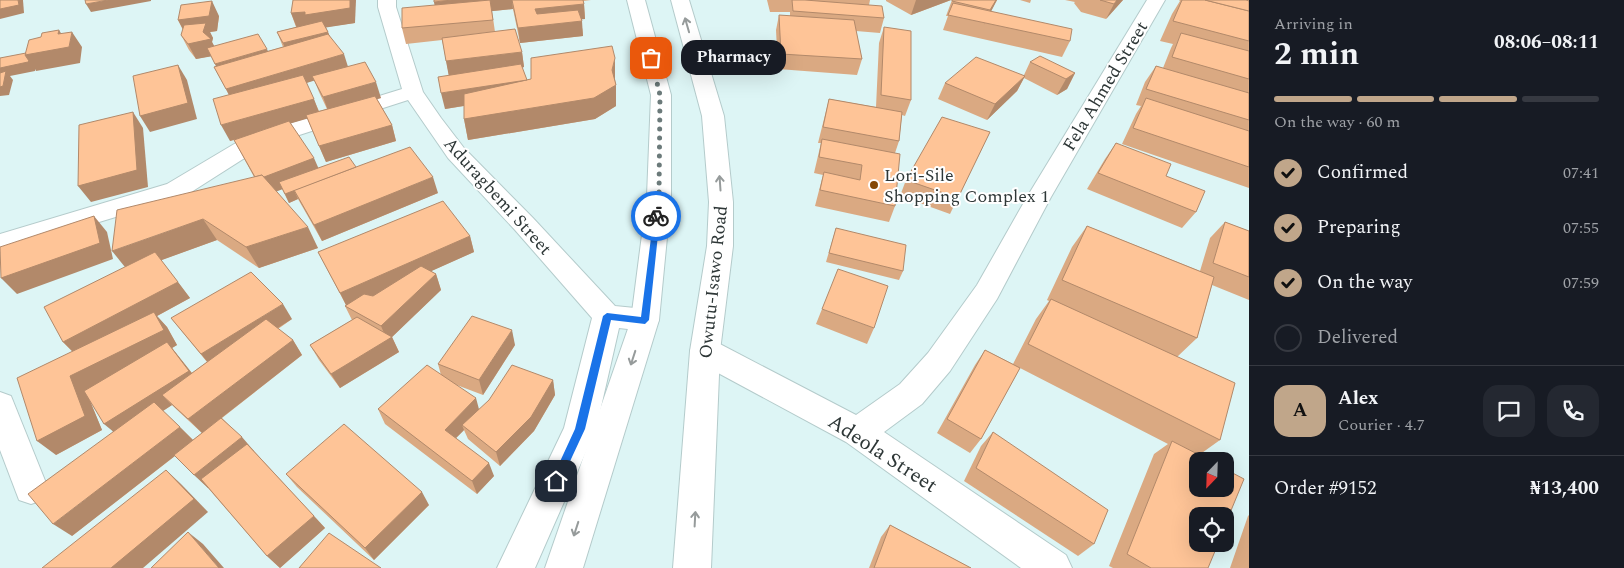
<!DOCTYPE html>
<meta charset="utf-8">
<style>
body{margin:0;font-family:Spectral,serif;background:#242831;color:#f1f3f6;height:100vh;display:flex;flex-direction:column;font-size:19px;white-space:nowrap}
*{box-sizing:border-box;margin:0}
p{font-size:16px;color:#9ea1a6}
.icon{flex:none;width:28px;height:28px;fill:none;stroke:currentColor;stroke-width:2;stroke-linecap:round;stroke-linejoin:round}
.map{position:relative;flex:1;overflow:hidden}
.side{display:flex;flex-direction:column;background:#171b24;width:375px}
.side>*{flex:none}
.needle{width:32px;rotate:203deg}
.controls{position:absolute;left:1189px;top:452px;display:grid;gap:10px}
.controls a{display:grid;place-items:center;width:45px;height:45px;border-radius:10px;background:#171b24;box-shadow:0 5px 20px #0002;font-size:25px}
.pin{position:absolute;display:grid;place-items:center;width:42px;height:42px;color:#fff;margin:-21px;border-radius:10px;box-shadow:0 2px 8px #0006}
.courier{position:absolute;display:grid;place-items:center;width:50px;height:50px;margin:-25px;border:4px solid #1a73e8;border-radius:50%;background:#fff;color:#222;box-shadow:0 1px 6px #0007}
.bubble{position:absolute;height:35px;border-radius:15px;background:#171b24;box-shadow:0 5px 20px #0002;font-size:16px;font-weight:700;line-height:35px;text-align:center}
.summary em{font-style:normal;font-weight:700}
.summary div{display:flex;flex-direction:column-reverse}
.summary{display:flex;align-items:center;justify-content:space-between;height:85px;padding:0 25px}
h1{font-size:32px;font-weight:700;line-height:38px}
.bar{display:grid;grid-template-columns:repeat(4,1fr);gap:8px 5px;align-content:center;height:60px;padding:0 25px}
.bar i{height:6px;border-radius:4px;background:#363941}
.bar .current{background:#c0a68a}
.bar p{grid-column:span 4}
.line{display:flex;align-items:center;gap:12px;padding:0 25px;border-top:1px solid #363941}
.line div{flex:1}
.round{display:grid;place-items:center;flex:none;width:52px;height:52px;border-radius:15px;background:#242831}
ol{padding:0 25px;list-style:none}
li{display:flex;align-items:center;gap:15px;height:55px}
li p{margin-inline-start:auto}
li .icon{padding:5px;border-radius:50%;background:#c0a68a;color:#111;stroke-width:4}
li:last-child{color:#9ea1a6}
li i{width:28px;height:28px;border:2px solid #363941;border-radius:50%}
main{display:flex;flex:1;min-height:0}
.map>svg:first-child{display:block}
.lines{fill:none;stroke-linecap:round;stroke-linejoin:round}
.minor-casing{stroke:#b4cbcb;stroke-width:2}
.tertiary-casing{stroke:#b4cbcb;stroke-width:2}
.minor{fill:#fff;fill-rule:evenodd}
.tertiary{fill:#fff;fill-rule:evenodd}
.wall{fill:#daa982;fill-rule:evenodd}
.shaded-wall{fill:#b2896a}
.building{fill:#fec497;stroke:#b2896a}
.oneway{stroke:#969b9b}
.route{fill:#1a73e8}
.done{stroke:#6b7a7a;stroke-width:5;stroke-dasharray:0 9}
.poi-dot{fill:#854805;stroke:#fff;stroke-width:2}
.labels{text-anchor:middle;stroke-width:4;stroke-linejoin:round;paint-order:stroke}
.street-label{font-size:18px;fill:#2e3737;stroke:#fff}
.poi-label{font-size:18px;fill:#2e3737;stroke:#fff;text-anchor:start}
.near-street-label{font-size:21px;fill:#2e3737;stroke:#fff}
</style>
<main>
<div class="map">
<svg width="1249" height="568" viewBox="0 0 1249 568">
<rect width="100%" height="100%" fill="#ddf5f5"/>
<g class="lines">
<defs>
<g id="minor">
<path d="M378,0h18v7l27,85 18,26 23,30 69,70 82,88 30,3 10,3 4,8 -4,8 -10,3 -26,-3 -23,101 -61,139h-38l67,-140 28,-110 -77,-88 -67,-72 -40,-58 -146,47 -77,49 -185,56v-18l167,-50 79,-47 156,-48 -24,-82z"/>
<path d="M1147,0h18l-114,197 -54,102 -47,72 -28,33 -38,28 182,123 6,13h-51l-175,-126 -152,-82 -4,-9 4,-9 11,-3 11,3 140,73 44,-31 28,-31 49,-68 50,-88z"/>
<path d="M0,392l11,4 37,92 -5,12 -12,4 -12,-4 -19,-50z"/>
</g>
<g id="tertiary">
<path d="M627,0h18l26,95v101l-12,124 -76,248h-38l86,-248 16,-124 4,-101z"/>
<path d="M671,0h18l35,116 9,86v44l-13,105 -9,217h-38l17,-217 17,-105 2,-44 -7,-86z"/>
</g>
</defs>
<!-- minor casing -->
<use href="#minor" class="minor-casing"/>
<!-- tertiary casing -->
<use href="#tertiary" class="tertiary-casing"/>
<!-- minor -->
<use href="#minor" class="minor"/>
<!-- tertiary -->
<use href="#tertiary" class="tertiary"/>
</g>
<!-- wall -->
<g class="wall">
<path d="M434,0h157l-8,1 1,3 1,15h-4l2,17 -63,7 -7,-34 -21,2 3,21 27,20 2,15 -2,1 5,12 88,-1 1,6v21l-21,13 -127,21 -4,-21v-13l-19,3 4,-34 -7,-35 -36,4 -4,-16 33,-23z"/>
<path d="M767,0h103l-1,5 15,13 -4,15 -24,-2 6,28 -5,16 -79,-6 -2,-39 3,-15 11,1v-4h-20z"/>
<path d="M886,0h65l-40,15 -25,-14z"/>
<path d="M952,0h45l-6,11 79,30 -8,16 -119,-27 5,-14h-2z"/>
<path d="M1020,0h11l-1,3z"/>
<path d="M1065,0h58l-17,19 -25,-7 -7,-9 1,-1z"/>
<path d="M1179,0h70v188l-127,-44 14,-30 5,-8 -5,-1 9,-23 11,-16 7,2 8,-20 2,-4 -13,-3 12,-27 8,-13z"/>
<path d="M291,13l64,10 -29,4 4,10 18,30 33,31 -4,1 15,26 4,16 -70,21 -19,-44 -17,5 28,45 38,-1 82,26 -116,48 -24,-42 -9,4 -7,-14 -6,2 42,57 -59,20 -42,-28 -56,20 29,38 -33,18 10,11 10,18 -5,3 20,25 15,-11 -36,-44 121,1 -14,10 15,11 9,15 -80,63 32,33 71,77 -45,40 -13,-12 -59,-68 -33,-32 -103,80 41,-105 -23,-30 12,29 -46,25 16,-104 -9,-9 62,-75 129,-90 -20,-37 15,-5 -19,6 -1,-46 -15,-28 2,-1 -5,-10 -15,3 -7,-9 -8,-15 2,-5 -5,-10 41,-4 -2,15 -7,1 3,6 -1,4 2,4 54,5 15,-4 -6,-15 19,-5zM314,80l5,12 8,17 -8,2 -13,-28zM172,405l4,4 26,24 -9,7 -30,-29z"/>
<path d="M884,27l27,73 -6,16 -3,-1 -3,26 -4,12v53l-6,16 -74,-16 8,-31 -9,-2 7,-30h-3l11,-44 47,8 3,-64z"/>
<path d="M1030,62l45,11 -8,16 -10,6 -33,-17 -7,13 -30,29 -49,-21 7,-16 79,-8z"/>
<path d="M990,132l-40,82 -50,-18 6,-16z"/>
<path d="M1116,143l80,69 -14,16 -95,-39 18,-30z"/>
<path d="M1225,222l24,9v69l-37,-15 -15,53 -20,19 43,83 -21,15 9,113h-95l-4,-2 45,-112 14,-10 -148,-76 -39,71 -11,14 -33,-20 38,-68 10,-15 28,14 23,-45 13,-18 -2,-1 25,-53 15,-21 113,45 10,-33z"/>
<path d="M836,228l67,43 -4,9 -73,-18z"/>
<path d="M470,236l4,16 -43,19 5,3 5,16 -49,47 7,15 -59,36 -21,-28 -9,-15 42,-25 -7,-14 1,-1 -28,-53z"/>
<path d="M822,309l52,19 -7,16 -51,-20z"/>
<path d="M515,345l-32,50 -29,-11 25,26 74,-30 2,15 -21,36 -34,35 -32,-27 -4,-9 -8,8 38,38 -17,18 -92,-70 -7,-15 63,-34 -3,-11z"/>
<path d="M993,432l101,112 -16,12 -114,-75 17,-35z"/>
<path d="M286,474l143,31 -55,55 -77,-73z"/>
<path d="M1249,515v53h-19l18,-52z"/>
<path d="M890,525l81,43h-102l12,-31z"/>
</g>
<!-- shaded-wall -->
<g class="shaded-wall">
<path d="M18,0h5l1,13 -24,6v-10z"/>
<path d="M108,0h43v1l-60,11 -5,-8z"/>
<path d="M350,0h6l-1,23 -45,7 -13,-2 -6,-15z"/>
<path d="M452,0h60l1,9 -76,8 -3,-15z"/>
<path d="M916,0h35l-40,15z"/>
<path d="M996,0h1l-13,25 6,-15z"/>
<path d="M1117,0h6l-17,19 8,-15z"/>
<path d="M212,1l7,15 -2,15 -7,1 3,6 -1,4 7,13 -23,4 -8,-15 -2,-9 -8,-15z"/>
<path d="M584,4l1,15 -48,5 -2,-15z"/>
<path d="M582,21l1,15 -63,7 -2,-15z"/>
<path d="M59,30l10,16 3,-14 10,15 -2,16 -44,8 -1,-2v2l-25,5 3,4 -4,15 -9,1v-28l25,-13 33,-21z"/>
<path d="M328,32l6,15 -45,12 -6,-16z"/>
<path d="M267,49l7,16 -51,15 -8,-16z"/>
<path d="M522,52l2,15 -75,10 -3,-16z"/>
<path d="M344,54l5,16 -115,35 -8,-16z"/>
<path d="M615,58v21l-2,8 3,-2v21l-21,13 -127,21 -4,-21 148,-49z"/>
<path d="M178,65l9,15 10,39 -47,13 -10,-16z"/>
<path d="M1075,73l-8,16 -10,6 9,-16z"/>
<path d="M1025,76l-8,15 -30,29 8,-16z"/>
<path d="M527,80l2,15 -84,14 -4,-16z"/>
<path d="M376,82l5,16 -52,15 -6,-16z"/>
<path d="M314,99l6,16 -90,26 -9,-16z"/>
<path d="M133,112l10,16 5,59 -57,15 -13,-16z"/>
<path d="M392,125l4,16 -70,21 -7,-16z"/>
<path d="M314,158l7,16 -56,22 -9,-17z"/>
<path d="M433,177l5,16 -116,48 -8,-16z"/>
<path d="M294,190l4,9 -9,4 -4,-9z"/>
<path d="M94,216l13,16 6,27 -96,35 -16,-16z"/>
<path d="M203,219l14,21 -88,32 -17,-21z"/>
<path d="M308,227l10,21 -59,20 -13,-21z"/>
<path d="M470,236l4,16 -125,56 -2,-1 -7,-14z"/>
<path d="M436,274l5,16 -49,47 7,15 -59,36 -9,-14 56,-34 -6,-14z"/>
<path d="M178,282l12,16 -33,18 10,11 10,18 -5,3 30,38 -40,9 10,10 -51,33 -17,-14 -18,-33 16,39 -46,25 -19,-14 42,-83 -16,-16z"/>
<path d="M283,304l9,15 -79,50 -12,-15z"/>
<path d="M512,330l3,15 -32,50 -4,-15z"/>
<path d="M293,340l9,15 -100,78 -14,-14z"/>
<path d="M553,380l2,15 -21,36 -34,35 -4,-14z"/>
<path d="M476,398l4,15 -18,12 2,5 -14,14 -5,-14z"/>
<path d="M180,427l14,14 -122,95 -19,-12z"/>
<path d="M242,437l12,14 -46,37 -14,-13z"/>
<path d="M489,463l5,13 -17,18 -5,-13z"/>
<path d="M166,470l15,14 27,28 -65,56h-32z"/>
<path d="M422,492l7,13 -55,55 -9,-12z"/>
<path d="M314,516l11,12 -45,40 -13,-12z"/>
<path d="M188,532l15,12 21,24h-5z"/>
</g>
<!-- building -->
<g class="building">
<path d="M0,0h18l1,5 -19,4z"/>
<path d="M85,0h23l-22,4z"/>
<path d="M293,0h57v8l-45,7v-3l-14,1z"/>
<path d="M434,0h18l-18,2z"/>
<path d="M490,0l3,20 -91,8v-20z"/>
<path d="M512,0h71l1,4 -49,5 2,5 41,-4 4,11 -64,7z"/>
<path d="M792,0h13l77,6 2,12 -91,-7z"/>
<path d="M952,0h44l-6,10 -38,-9z"/>
<path d="M1100,0h17l-3,4z"/>
<path d="M1182,0h23l44,11v30l-76,-20z"/>
<path d="M1205,0h41l3,1v10z"/>
<path d="M212,1l-3,15 -31,4 3,-15z"/>
<path d="M953,3l119,26 -2,12 -122,-26z"/>
<path d="M779,15l75,5 8,39 -81,-5z"/>
<path d="M322,21l6,11 -45,11 -6,-11z"/>
<path d="M206,23l-3,9 8,7 -23,5 -7,-9 3,-10z"/>
<path d="M884,27l27,4v69l-30,-5z"/>
<path d="M515,29l7,23 -76,9 -4,-23z"/>
<path d="M59,30l-1,4 14,-2 -3,15 -44,8 4,-15 12,-3 1,-4z"/>
<path d="M1181,33l68,18v28l-77,-22z"/>
<path d="M258,34l9,15 -52,15 -8,-16z"/>
<path d="M328,34l16,20 -118,35 -12,-22z"/>
<path d="M612,46l3,12 -3,12 4,15 -22,13 -130,21v-25l67,-15v-21z"/>
<path d="M26,53l-1,2 4,6 -1,1 -28,6v-10z"/>
<path d="M1040,56l35,17 -9,6 -36,-17z"/>
<path d="M976,57l49,19 -30,28 -50,-21z"/>
<path d="M365,62l11,20 -53,15 -11,-21z"/>
<path d="M521,64l6,16 -86,13 -3,-16z"/>
<path d="M178,65l10,38 -48,13 -7,-40z"/>
<path d="M1156,66l93,27v27l-103,-31z"/>
<path d="M6,71l-3,15 -3,1v-14z"/>
<path d="M303,75l11,24 -93,26 -8,-26z"/>
<path d="M375,96l17,29 -73,21 -13,-31z"/>
<path d="M1146,98l103,33v36l-116,-39z"/>
<path d="M829,99l73,13 -3,29 -76,-14z"/>
<path d="M133,112l4,58 -59,16 1,-61z"/>
<path d="M942,117l48,15 -32,66 -52,-18z"/>
<path d="M289,121l25,37 -50,19 -2,-2 -7,2 -21,-37z"/>
<path d="M822,139l78,15 -5,52 -75,-16 4,-18 36,8 2,-15 -43,-8z"/>
<path d="M1116,143l55,21 -5,12 39,15 -9,21 -98,-39z"/>
<path d="M410,147l23,30 -119,48 -20,-35z"/>
<path d="M349,157l7,10 -71,27 -6,-12z"/>
<path d="M262,175l46,52 -62,20 -43,-28 -91,32 5,-41z"/>
<path d="M443,201l27,35 -130,57 -22,-41z"/>
<path d="M94,216l6,27 -99,35 -1,-31z"/>
<path d="M1225,222l24,9v46l-36,-14z"/>
<path d="M1087,226l127,51 -17,61 -135,-58z"/>
<path d="M836,228l70,17 -3,26 -74,-18z"/>
<path d="M155,252l23,30 -115,60 -19,-35z"/>
<path d="M421,266l15,8 -55,52 -36,-20 19,-12 9,2z"/>
<path d="M838,269l50,17 -14,42 -52,-19z"/>
<path d="M251,272l32,32 -82,50 -30,-36z"/>
<path d="M1051,299l184,84 -15,57 -192,-96z"/>
<path d="M154,312l10,18 -94,46 15,40 -48,25 -20,-63z"/>
<path d="M472,316l40,14 -33,50 -41,-16z"/>
<path d="M357,317l35,20 -61,37 -21,-29z"/>
<path d="M266,319l27,21 -105,79 -26,-24z"/>
<path d="M167,342l22,29 -85,53 -20,-33z"/>
<path d="M985,350l35,18 -39,71 -34,-20z"/>
<path d="M427,365l49,33 -31,32 44,33 -17,18 -94,-72z"/>
<path d="M512,365l41,15 -22,37 -35,35 -34,-27 27,-25z"/>
<path d="M154,402l26,25 -127,97 -25,-30z"/>
<path d="M221,418l21,19 -48,38 -20,-20z"/>
<path d="M344,424l78,68 -57,56 -79,-74z"/>
<path d="M993,432l115,78 -14,34 -118,-76z"/>
<path d="M1172,441l39,20h-13v28h27v-20l19,10 -19,46v-9h-27v28h20l-10,24h-57l-24,-14z"/>
<path d="M247,444l67,72 -47,40 -66,-77z"/>
<path d="M166,470l28,29 -83,69h-69z"/>
<path d="M890,525l81,43h-97z"/>
<path d="M188,532l31,36h-68z"/>
<path d="M329,533l52,35h-82z"/>
</g>
<!-- one-way arrows -->
<defs><path id="oneway-shaft" d="M-6 0H5M1.5-3L5.5 0L1.5 3" fill="none" stroke-width="1.6" stroke-linecap="round" stroke-linejoin="round" transform="scale(1.25)"/></defs>
<g class="oneway">
<use href="#oneway-shaft" transform="translate(687 25) rotate(-106)"/>
<use href="#oneway-shaft" transform="translate(720 183) rotate(-94)"/>
<use href="#oneway-shaft" transform="translate(633 358) rotate(108)"/>
<use href="#oneway-shaft" transform="translate(695 519) rotate(-87)"/>
<use href="#oneway-shaft" transform="translate(576 529) rotate(108)"/>
</g>
<!-- route -->
<path class="route" d="M654,214l6,2 -11,104 -4,4 -34,-4 -26,109 -26,56 -3,1 -5,-5 24,-52 28,-113 4,-3 34,4z"/>
<g class="lines">
<!-- done -->
<path class="done" d="M651,58l9,37 -1,101 -3,20"/>
</g>
<!-- markers -->
<circle class="poi-dot" cx="874" cy="185" r="5"/>
<g class="labels">
<!-- street labels -->
<g class="street-label">
<text transform="translate(1105 86) rotate(-59)" y="6">Fela Ahmed Street</text>
<text transform="translate(498 196) rotate(48)" y="6">Aduragbemi Street</text>
<text transform="translate(713 282) rotate(-84)" y="6">Owutu-Isawo Road</text>
</g>
<!-- poi labels -->
<g class="poi-label">
<text x="884" y="181">Lori-Sile<tspan x="884" dy="21">Shopping Complex 1</tspan></text>
</g>
<!-- near-street labels -->
<g class="near-street-label">
<text transform="translate(883 453) rotate(33)" y="7">Adeola Street</text>
</g>
</g>
</svg>
<div class="controls">
<a><svg class="needle" viewBox="-14 -14 28 28"><path d="M0-13l5 13h-10z" fill="#e53935"/><path d="M0 13l5-13h-10z" fill="#9ea1a6"/></svg></a>
<a><svg class="icon" aria-label="locate" viewBox="0 0 24 24"><circle cx="12" cy="12" r="6"/><path d="M12 2v4M12 18v4M2 12h4M18 12h4"/></svg></a>
</div>
<div class="pin" style="left:651px;top:58px;background:#ea580c"><svg class="icon" aria-label="bag" viewBox="0 0 24 24"><path d="M5 8h14l-1 12H6zM9 8a3 3 0 0 1 6 0"/></svg></div>
<div class="pin" style="left:556px;top:481px;background:#1f2937"><svg class="icon" aria-label="home" viewBox="0 0 24 24"><path d="M3 11l9-7 9 7M6 9v11h12V9"/></svg></div>
<div class="courier" style="left:656px;top:216px"><svg class="icon" aria-label="bike" viewBox="0 0 24 24"><circle cx="6" cy="16" r="4"/><circle cx="18" cy="16" r="4"/><path d="M6 16l4-8h5l3 8M10 8l3 8H6M13 5h3"/></svg></div>
<div class="bubble" style="left:681px;top:40px;width:105px">Pharmacy</div>
</div>
<section class="side">
<div class="summary"><div><h1>2 min</h1><p>Arriving in</p></div><em>08:06–08:11</em></div>
<div class="bar"><i class="current"></i><i class="current"></i><i class="current"></i><i></i><p>On the way · 60 m</p></div>
<ol>
<li><svg class="icon" aria-label="check" viewBox="0 0 24 24"><path d="M5 12l5 5 9-10"/></svg>Confirmed<p>07:41</p></li>
<li><svg class="icon" aria-label="check" viewBox="0 0 24 24"><path d="M5 12l5 5 9-10"/></svg>Preparing<p>07:55</p></li>
<li><svg class="icon" aria-label="check" viewBox="0 0 24 24"><path d="M5 12l5 5 9-10"/></svg>On the way<p>07:59</p></li>
<li><i></i>Delivered</li>
</ol>
<div class="line" style="height:90px"><b class="round" style="background:#c0a68a;color:#111">A</b><div><b>Alex</b><p>Courier · 4.7</p></div><a class="round"><svg class="icon" aria-label="chat" viewBox="0 0 24 24"><path d="M4 5h16v11H9l-5 4z"/></svg></a><a class="round"><svg class="icon" aria-label="phone" viewBox="0 0 24 24"><path d="M5 4h4l2 5-3 2q2 4 5 5l2-3 5 2v4C11 20 4 13 5 4z"/></svg></a></div>
<div class="line" style="height:65px"><div>Order #9152</div><b>₦13,400</b></div>
</section>
</main>
